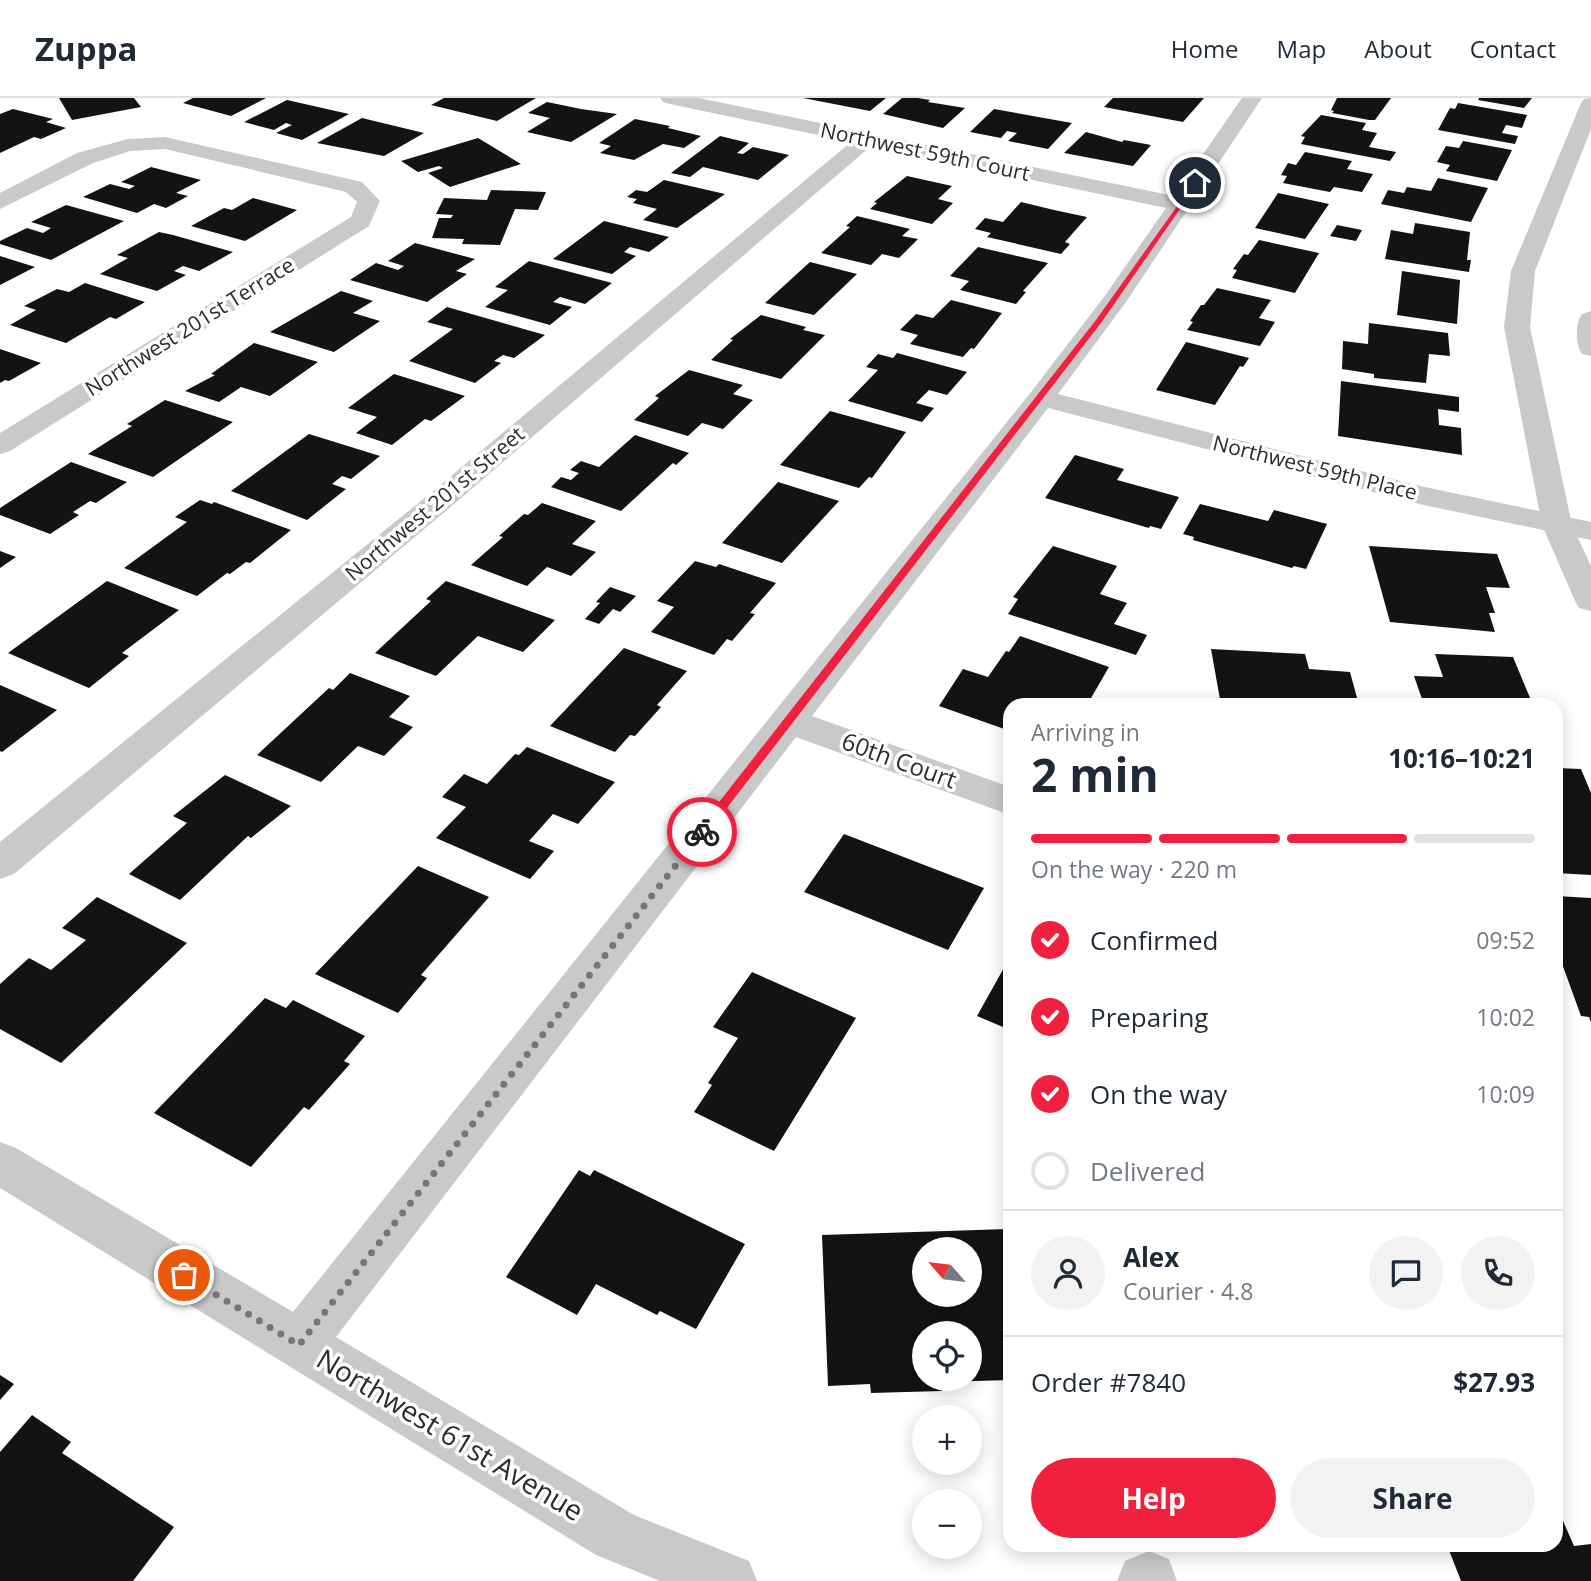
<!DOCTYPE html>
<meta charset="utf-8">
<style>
body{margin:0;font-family:"Open Sans",sans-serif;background:#f2f2f3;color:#1f2937;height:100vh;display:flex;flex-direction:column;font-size:26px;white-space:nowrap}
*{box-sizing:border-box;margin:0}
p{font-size:23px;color:#747a83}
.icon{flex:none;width:38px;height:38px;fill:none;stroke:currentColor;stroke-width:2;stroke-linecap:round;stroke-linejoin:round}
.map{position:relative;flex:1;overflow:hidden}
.panel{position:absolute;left:1003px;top:600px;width:560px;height:854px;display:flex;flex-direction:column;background:#fff;border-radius:21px;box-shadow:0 4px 18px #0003}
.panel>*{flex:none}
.needle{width:46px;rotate:298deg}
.tools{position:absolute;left:912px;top:1139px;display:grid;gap:14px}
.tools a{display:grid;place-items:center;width:70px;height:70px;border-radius:50%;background:#fff;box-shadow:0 4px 18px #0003;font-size:35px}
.pin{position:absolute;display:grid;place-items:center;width:60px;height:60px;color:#fff;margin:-30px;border:4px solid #fff;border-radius:50%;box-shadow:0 2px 7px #0007}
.courier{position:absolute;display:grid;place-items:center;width:70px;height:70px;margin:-35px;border:5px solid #f2203f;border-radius:50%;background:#fff;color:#222;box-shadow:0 2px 9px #0007}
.summary em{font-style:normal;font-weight:700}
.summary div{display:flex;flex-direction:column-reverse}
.summary{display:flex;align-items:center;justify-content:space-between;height:119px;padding:0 28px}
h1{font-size:46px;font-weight:700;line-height:52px}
.bar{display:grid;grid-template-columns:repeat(4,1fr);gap:10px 7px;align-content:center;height:84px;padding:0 28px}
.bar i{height:9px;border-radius:5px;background:#e0e1e3}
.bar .selected{background:#f2203f}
.bar p{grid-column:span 4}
.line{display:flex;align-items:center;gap:18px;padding:0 28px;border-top:2px solid #e0e1e3}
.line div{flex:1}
.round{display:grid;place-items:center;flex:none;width:74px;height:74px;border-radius:37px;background:#f2f2f3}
ol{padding:0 28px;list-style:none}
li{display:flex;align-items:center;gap:21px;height:77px}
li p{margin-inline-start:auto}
li .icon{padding:7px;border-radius:50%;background:#f2203f;color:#fff;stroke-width:4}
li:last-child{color:#747a83}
li i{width:38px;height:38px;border:4px solid #e0e1e3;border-radius:50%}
.primary-button{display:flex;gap:14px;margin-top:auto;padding:14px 28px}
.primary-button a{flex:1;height:80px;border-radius:42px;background:#f2203f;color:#fff;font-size:28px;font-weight:700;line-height:80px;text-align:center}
.primary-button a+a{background:#f2f2f3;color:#1f2937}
header{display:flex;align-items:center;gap:42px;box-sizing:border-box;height:98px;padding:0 35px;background:#fff;border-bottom:2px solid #e0e1e3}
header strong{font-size:33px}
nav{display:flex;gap:38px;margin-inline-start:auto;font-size:24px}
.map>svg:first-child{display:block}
.building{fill:#131313;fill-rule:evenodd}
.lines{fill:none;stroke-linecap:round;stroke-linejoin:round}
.minor{fill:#c9c9c9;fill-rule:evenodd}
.tertiary{fill:#c9c9c9;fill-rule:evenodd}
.route{fill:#f2203f}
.done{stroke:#767676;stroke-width:7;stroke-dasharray:0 12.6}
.labels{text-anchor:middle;stroke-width:7;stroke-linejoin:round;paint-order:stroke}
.far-street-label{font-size:21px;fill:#2c2c2c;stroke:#fff}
.street-label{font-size:24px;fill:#2c2c2c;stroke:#fff}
.near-street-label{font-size:28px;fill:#2c2c2c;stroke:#fff}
</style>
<header>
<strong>Zuppa</strong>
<nav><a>Home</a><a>Map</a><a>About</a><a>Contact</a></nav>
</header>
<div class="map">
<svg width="1591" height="1483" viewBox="0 0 1591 1483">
<rect width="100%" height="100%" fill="#fff"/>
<!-- building -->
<g class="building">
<path d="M59,0h75l7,9 -69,13z"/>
<path d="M193,0h73l-35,18 -48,-13z"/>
<path d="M444,0h92l-39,23 -66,-16z"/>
<path d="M803,0h83l-16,13z"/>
<path d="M902,0h16l12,2 -2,2 37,6 -22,20 -60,-14z"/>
<path d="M1113,0h91l-21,24 -79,-15z"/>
<path d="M1337,0h54l-16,22h-6l-37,-7 2,-2 -3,-1z"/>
<path d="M1479,0h53l-8,10 -46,-8z"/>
<path d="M287,2l62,14 -47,26 -26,-7 16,-8 -6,-2 -12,7 -30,-8z"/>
<path d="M547,4l34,7 36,5 -46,28 -44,-10 23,-14 -22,-5z"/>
<path d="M1458,5l69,12 -5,13 -16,-3 -4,8 16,3 -3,8 -77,-14 12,-22 5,1z"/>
<path d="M13,11l40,10 -7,3 20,6 -25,11 -7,-2 -34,16v-39z"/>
<path d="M994,11l78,14 -24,26 -40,-8 9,-8 -10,-2 -6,7 -31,-6z"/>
<path d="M1321,17l45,8 -4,7 15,3 -8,14 27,5 -6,9 -89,-17 4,-7 -4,-1z"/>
<path d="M362,20l62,15 -40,23 -67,-13z"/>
<path d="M635,21l35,7 -2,2 33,8 -17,12 -21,-4 -29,16 -34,-7 11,-7 -12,-3z"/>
<path d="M1086,34l36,10 2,-2 27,5 -18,21 -69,-13z"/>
<path d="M720,38l29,7 -12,10 6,1 10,-7 36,8 -31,25 -55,-13 -13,10 -19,-4z"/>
<path d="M478,40l43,26 -71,23 -22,-14 15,-5 -4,-2 -21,6 -17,-11z"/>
<path d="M1463,43l49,9 -15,31 -51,-10 4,-6 -13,-3 9,-16 13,2z"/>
<path d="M1305,54l47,9 -5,8 26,5 -11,18 -28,-5 -4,5 -47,-9 4,-7 -6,-1 7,-12 8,2z"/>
<path d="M151,69l50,13 -25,13 12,3 -22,12 -12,-4 -17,9 -54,-16 27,-13 19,5 6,-3 -14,-4z"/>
<path d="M907,78l45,10 -14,13 15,4 -21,21 -62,-15 7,-6 -3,-1z"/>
<path d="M1438,80l50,10 -17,34 -90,-18 7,-14 16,3 3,-6 24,4z"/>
<path d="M664,82l61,14 -48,34 -34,-8 14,-11 -24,-6 4,-4 -10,-2 9,-7 11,2z"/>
<path d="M491,92l55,2 -8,18 -23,-1 -15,36 -38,-1 2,-5 -32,-1 7,-20h12l2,-3 -17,-1 8,-16 43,2z"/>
<path d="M1278,95l51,11 -24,35 -50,-11z"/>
<path d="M253,100l44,12 -52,31 -54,-15 33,-18 8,2z"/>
<path d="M1021,104l33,8 33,7 -22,25 5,2 -9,10 -74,-17 4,-4 -16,-4 10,-11 18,4z"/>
<path d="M66,107l58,16 -73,39 -51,-16v-3l27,-13 16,5 8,-5 -20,-6z"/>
<path d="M857,118l53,13 -8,7 16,3 -19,19 -17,-4 -11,11 -50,-12 29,-26 -4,-1z"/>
<path d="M604,123l65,16 -20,15 -19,-5 -6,5 12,4 -24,18 -59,-15z"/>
<path d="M1415,125l55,9 -3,28h4l-2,12 -84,-13 6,-29 22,4z"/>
<path d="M1337,127l25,5 -6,11 -26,-5z"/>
<path d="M159,134l14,3 60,17 -34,19 -16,-5 -9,5 12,4 -29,16 -57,-17 28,-16 -11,-3z"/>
<path d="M1259,142l60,13 -24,40 -63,-15 5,-8 -4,-1 11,-15 4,1z"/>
<path d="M415,145l60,16 -19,12 11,3 -40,28 -77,-22 26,-17 22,7 6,-4 -16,-5z"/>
<path d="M978,149l70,16 -25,28 3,1 -10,12 -56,-14 9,-9 -19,-5z"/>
<path d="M0,158l35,11 -35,18z"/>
<path d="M529,163l83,22 -27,21 -25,-7 -7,5 19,5 -22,18 -65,-18 23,-17 -13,-3z"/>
<path d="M810,164l47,12 -43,41 -49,-12z"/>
<path d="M1402,173l58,9 -3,44 -60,-9z"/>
<path d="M85,185l60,19 -29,17 -6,-2 -44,26 -56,-18 26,-15 -12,-4 33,-17 12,3z"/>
<path d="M1217,190l54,12 -12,18 16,4 -15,24 -73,-16 6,-8 -3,-1 11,-16h3z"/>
<path d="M341,193l32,10 -20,12 27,8 -46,31 -64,-20z"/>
<path d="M951,202l51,13 -28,36 -3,-1 -8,9 -53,-13 8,-9 -18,-5 16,-16 17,4z"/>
<path d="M447,209l98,28 -31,23 -11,-3 -9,6 7,2 -26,20 -66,-22 44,-32 -26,-7z"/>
<path d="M761,217l45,12 -3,3 22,5 -44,44 -70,-19 22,-20 -3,-1z"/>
<path d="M1369,225l79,10 2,23 -21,-2 -3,29 -52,-5v-4l-32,-5 1,-28 25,3z"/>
<path d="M1186,244l63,16 -6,9 -3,-1 -25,39 -59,-15z"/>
<path d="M254,245l64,19 -48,34 -29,-9 -22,15 -34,-11 30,-16 -4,-1z"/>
<path d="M0,251l41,14 -32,18 -4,-1 -5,3z"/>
<path d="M897,255l70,19 -20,23 -18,-5 -13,13 18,5 -12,14 -74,-21 30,-31 -12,-3 12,-13 15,4z"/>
<path d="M689,272l54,15 -10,9 20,6 -30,29 -21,-6 -14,13 -54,-16 25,-22 -4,-2z"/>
<path d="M394,276l71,22 -34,25 -6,-2 -33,26 -36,-12 21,-16 -29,-9z"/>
<path d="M1341,283l118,16v15l-21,-3 1,16 22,3 1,27 -124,-19z"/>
<path d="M165,302l68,22 -80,55 -65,-23 44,-28 -5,-2z"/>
<path d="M830,313l76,21 -34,46 -3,-1 -10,11 -79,-23z"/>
<path d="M309,336l71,22 -29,23 -9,-3 -10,8 14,5 -39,31 -76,-29z"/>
<path d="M635,337l54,18 -13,12 -3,-2 -52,48 -70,-24 10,-10 10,3 8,-7 -9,-3 11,-9 18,6z"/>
<path d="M1075,357l49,14 -7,11 62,17 -18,32 -11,-3 -1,2 -104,-30z"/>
<path d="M71,364l56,20 -31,21 -6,-2 -17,11 6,3 -29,19 -50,-19v-7z"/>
<path d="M778,384l61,19 -57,62 -60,-20z"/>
<path d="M200,402l12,4 2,-2 77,28 -41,33 -4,-1 -16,12 -3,-1 -30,23 -73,-28 63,-46 -12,-5z"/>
<path d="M542,405l54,18 -24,23 24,8 -25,24 -24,-9 -20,19 -56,-21 32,-28 -4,-1 25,-22 4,1z"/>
<path d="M1200,406l68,17 6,-11 53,14 -21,45 -12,-3 -2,2 -99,-28 1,-3 -11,-3z"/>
<path d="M1053,448l64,20 -17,28 27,9 -13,21 33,11 -11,20 -128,-41 10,-15 -5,-2z"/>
<path d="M1369,448l128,8 13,34 -24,-1 9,26h-6l6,19 -105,-10z"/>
<path d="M0,453l16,6 -16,11z"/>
<path d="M695,463l21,6 3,-3 57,19 -26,30 5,1 -23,27 -5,-2 -13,16 -63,-23 23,-25 -17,-6z"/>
<path d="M107,483l72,29 -57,43 7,3 -40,32 -81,-35z"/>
<path d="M446,483l109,39 -32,32 -45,-16 -42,40 -61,-23 56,-52 -5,-2z"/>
<path d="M610,489l26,9 -16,16 -7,-3 -14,15 -14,-5 15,-16 -4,-1z"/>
<path d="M1020,538l89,31 -22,38h-77v26l-71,-25 24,-37 25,8 18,-26 3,1z"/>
<path d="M624,550l63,23 -30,34 4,2 -26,29 -5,-1 -15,17 -65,-26z"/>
<path d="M1211,551l94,5 4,15 41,3 9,33h-138z"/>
<path d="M1435,556l78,3 20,48h-83l-2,-5 -26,-1 -8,-23 29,1z"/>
<path d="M350,575l60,23 -21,21 24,10 -29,29 -26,-10 -37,36 -64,-27 72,-67 4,2z"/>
<path d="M0,587l57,25 -55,42 -2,-1z"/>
<path d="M527,649l88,35 -37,42 -25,-10 -24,27 25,10 -24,28 -94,-41 30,-31 -24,-10 22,-23 23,10 28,-30 4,1z"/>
<path d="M1556,670l25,1 10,24v82l-35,-2z"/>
<path d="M225,677l66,31 -40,32 -3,-2 -68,64 -51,-26 58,-51 -14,-7z"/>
<path d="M844,736l140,54 -36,62 -144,-58z"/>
<path d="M418,768l71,31 -68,78 6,3 -29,35 -83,-39z"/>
<path d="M1556,798l35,2v124l-2,-5 -8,-1 -25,-69z"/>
<path d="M97,799l90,46 -126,120 -61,-34v-45l29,-26 22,12 35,-30 -24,-12z"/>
<path d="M1010,859v73l-33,-14z"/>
<path d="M752,874l104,46 -82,133 -80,-39 18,-27 -4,-2 30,-45 -25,-11z"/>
<path d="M265,900l21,10 7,-8 72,36 -21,25 6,3 -41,46 -5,-3 -53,60 -97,-54z"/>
<path d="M579,1072l11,6 4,-6 151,74 -49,85 -36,-18 -3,4 -61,-31 -19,31 -71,-38z"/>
<path d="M1008,1131l2,151 -68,2v9l-71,2 -1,-9 -42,2 -6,-151zM924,1152h46v45h-46zM924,1236h46v45h-46z"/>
<path d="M0,1277l14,9 -14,16z"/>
<path d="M32,1317l39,27 -9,11 112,74 -41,54h-133v-129z"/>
<path d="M1556,1407l18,41 17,-2v37h-130l-14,-36h109z"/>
</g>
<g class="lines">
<!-- minor -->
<g class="minor">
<path d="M660,0h39l475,98 68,-98h20l-136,204 -68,92 362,92 171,36v18l-172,-36 -371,-96 -236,308 198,71v28l-214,-78 -460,600 298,178 115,46 8,20h-97l-64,-26 -596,-367v-46l16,6 277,164 738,-920 73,-95 62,-89 -295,-62 -417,358 -440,370 -14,5v-37l432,-350 419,-350 -181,-38 -7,-2z"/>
<path d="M165,39l197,45 18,19 -11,25 -359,225 -10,3v-21l351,-216 6,-15 -11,-10 -181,-43 -35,2 -37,12 -93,46v-16l77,-40 51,-14z"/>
<path d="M1149,1453l20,8 8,22h-60l8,-20z"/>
</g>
<!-- tertiary -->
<g class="tertiary">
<path d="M1591,0v31l-56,142 -5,56 42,198 19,41v45l-12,-3 -4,-7 -33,-76 -38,-198 7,-56 70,-168 3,-4z"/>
<path d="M1591,213v45l-9,-2c-7,-10 -7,-31 0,-40z"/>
</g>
</g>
<!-- route -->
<path class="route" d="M1195,83l3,2 -97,140 -395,512h-8v-6l398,-509z"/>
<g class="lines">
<!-- done -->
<path class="done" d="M184,1177l115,70 403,-513"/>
</g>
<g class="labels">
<!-- far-street labels -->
<g class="far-street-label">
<text transform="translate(925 54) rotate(12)" y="7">Northwest 59th Court</text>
<text transform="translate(190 229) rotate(-32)" y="7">Northwest 201st Terrace</text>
<text transform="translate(1315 370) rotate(14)" y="7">Northwest 59th Place</text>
<text transform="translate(435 406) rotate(-40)" y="7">Northwest 201st Street</text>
</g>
<!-- street labels -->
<g class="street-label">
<text transform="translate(899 663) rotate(20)" y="8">60th Court</text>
</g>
<!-- near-street labels -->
<g class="near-street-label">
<text transform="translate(450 1337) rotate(31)" y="10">Northwest 61st Avenue</text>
</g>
</g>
</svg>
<div class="tools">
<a><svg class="needle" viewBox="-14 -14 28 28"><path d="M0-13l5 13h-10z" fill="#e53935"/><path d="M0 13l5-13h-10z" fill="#747a83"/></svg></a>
<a><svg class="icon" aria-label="locate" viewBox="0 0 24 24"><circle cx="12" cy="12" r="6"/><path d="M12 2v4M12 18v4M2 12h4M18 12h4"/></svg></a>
<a>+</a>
<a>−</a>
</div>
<div class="pin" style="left:184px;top:1177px;background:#ea580c"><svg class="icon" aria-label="bag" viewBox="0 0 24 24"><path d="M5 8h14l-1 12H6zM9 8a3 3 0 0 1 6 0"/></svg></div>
<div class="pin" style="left:1195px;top:85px;background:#1f2937"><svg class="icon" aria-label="home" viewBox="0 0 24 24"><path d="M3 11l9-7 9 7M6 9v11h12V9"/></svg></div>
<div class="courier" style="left:702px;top:734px"><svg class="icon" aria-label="bike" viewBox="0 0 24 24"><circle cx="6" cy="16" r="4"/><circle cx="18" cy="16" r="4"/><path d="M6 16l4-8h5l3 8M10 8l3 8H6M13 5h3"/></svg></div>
<section class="panel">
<div class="summary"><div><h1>2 min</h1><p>Arriving in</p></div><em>10:16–10:21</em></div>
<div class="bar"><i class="selected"></i><i class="selected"></i><i class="selected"></i><i></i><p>On the way · 220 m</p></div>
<ol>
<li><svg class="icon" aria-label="check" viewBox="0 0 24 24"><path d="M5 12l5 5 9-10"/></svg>Confirmed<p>09:52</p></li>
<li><svg class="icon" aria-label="check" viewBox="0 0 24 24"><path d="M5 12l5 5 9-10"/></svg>Preparing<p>10:02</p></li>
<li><svg class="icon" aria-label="check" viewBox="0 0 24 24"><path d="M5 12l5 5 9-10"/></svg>On the way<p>10:09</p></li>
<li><i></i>Delivered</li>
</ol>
<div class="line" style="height:126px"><a class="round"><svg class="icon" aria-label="person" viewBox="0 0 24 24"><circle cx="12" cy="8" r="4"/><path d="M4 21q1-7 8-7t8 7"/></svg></a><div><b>Alex</b><p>Courier · 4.8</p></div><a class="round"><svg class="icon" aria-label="chat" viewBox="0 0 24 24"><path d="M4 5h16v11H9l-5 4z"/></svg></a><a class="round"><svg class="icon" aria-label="phone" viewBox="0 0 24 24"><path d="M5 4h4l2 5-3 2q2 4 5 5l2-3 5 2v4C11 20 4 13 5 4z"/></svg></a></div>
<div class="line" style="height:91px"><div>Order #7840</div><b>$27.93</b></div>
<div class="primary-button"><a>Help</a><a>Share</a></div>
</section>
</div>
